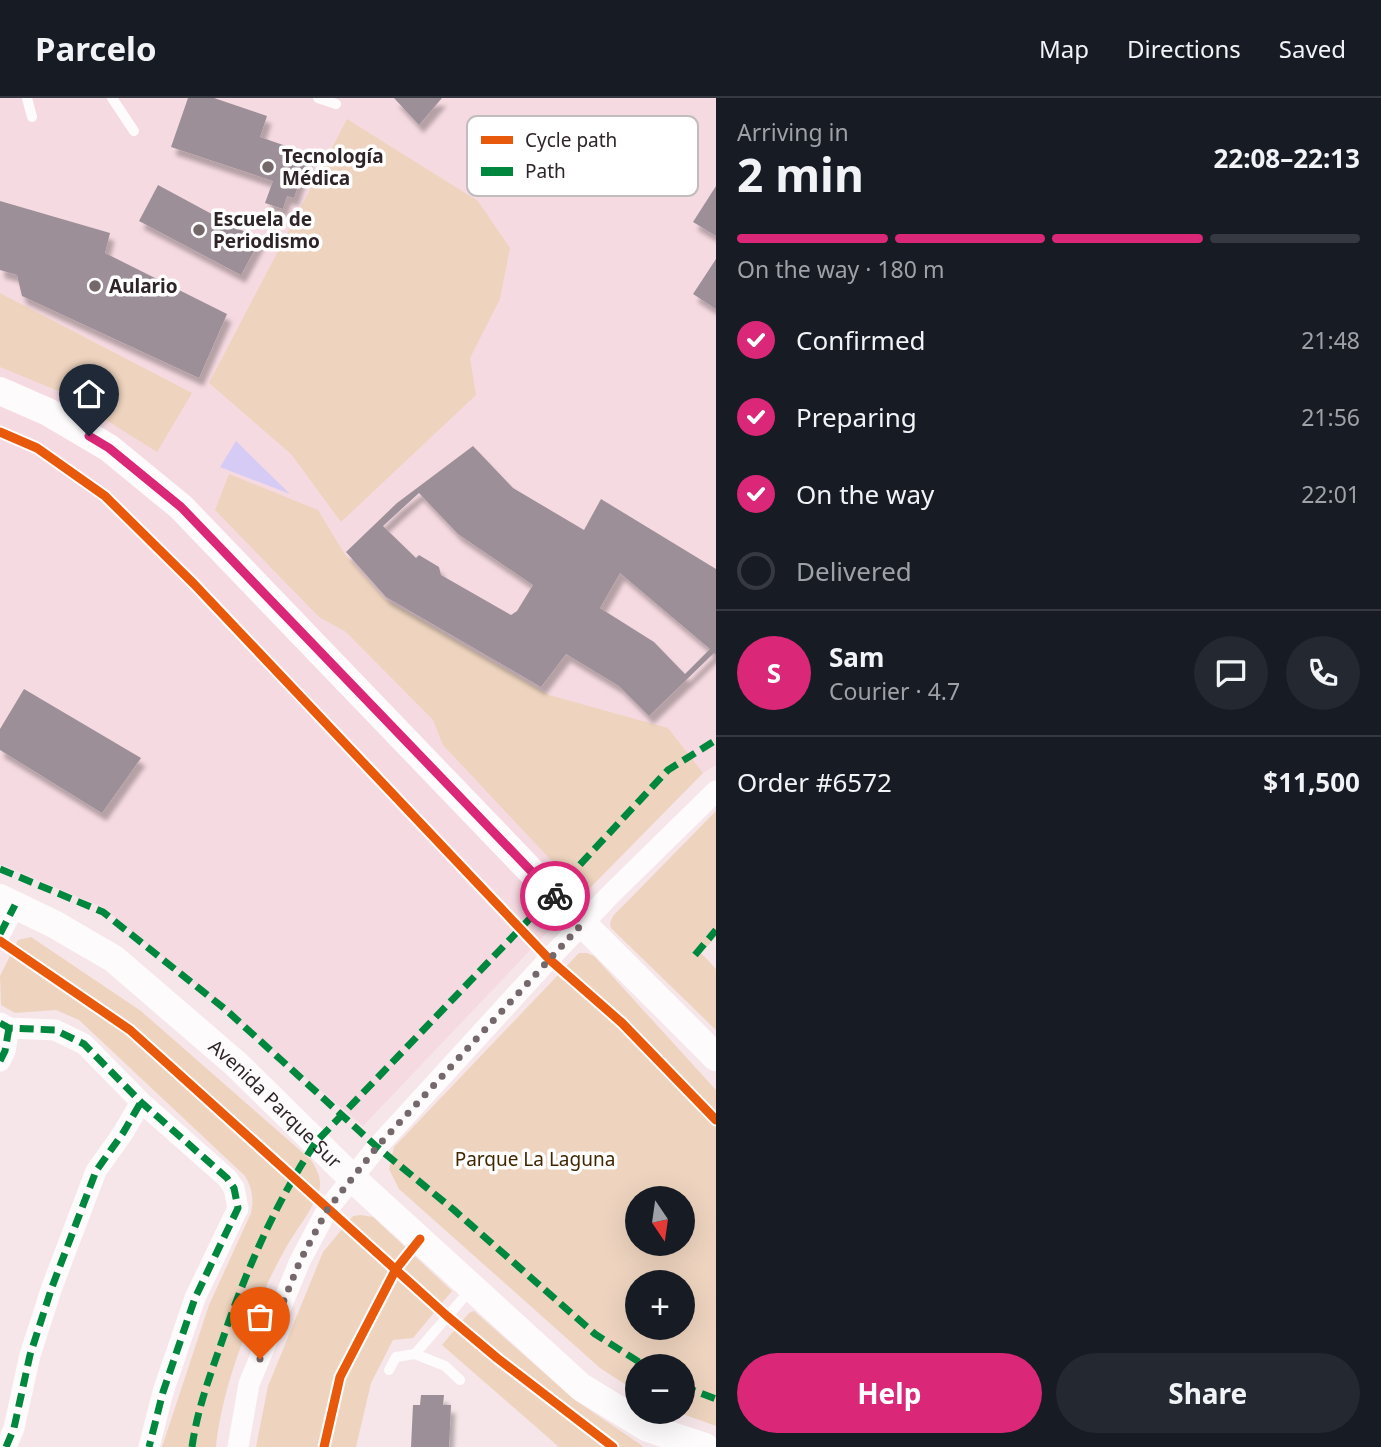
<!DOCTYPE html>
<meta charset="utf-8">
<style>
body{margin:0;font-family:"Noto Sans",sans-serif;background:#242831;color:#f1f3f6;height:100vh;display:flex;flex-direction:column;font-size:26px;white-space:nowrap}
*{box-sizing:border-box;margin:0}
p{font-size:23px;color:#9ea1a6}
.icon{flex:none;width:38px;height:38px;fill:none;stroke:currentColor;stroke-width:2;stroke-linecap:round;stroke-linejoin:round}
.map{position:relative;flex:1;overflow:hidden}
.sheet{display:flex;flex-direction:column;background:#171b24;width:665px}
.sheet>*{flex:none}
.needle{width:46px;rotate:167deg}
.fabs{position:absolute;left:625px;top:1088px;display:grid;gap:14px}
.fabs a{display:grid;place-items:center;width:70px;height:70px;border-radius:50%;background:#171b24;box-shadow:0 7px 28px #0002;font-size:35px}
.pin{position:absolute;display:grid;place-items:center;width:60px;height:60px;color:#fff;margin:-72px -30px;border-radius:50% 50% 50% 0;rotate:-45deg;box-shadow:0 0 7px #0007}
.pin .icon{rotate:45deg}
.courier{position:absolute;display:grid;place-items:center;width:70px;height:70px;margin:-35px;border:5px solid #db2777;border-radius:50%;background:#fff;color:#222;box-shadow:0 2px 9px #0007}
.head em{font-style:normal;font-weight:700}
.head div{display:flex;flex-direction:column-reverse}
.head{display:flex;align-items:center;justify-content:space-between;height:119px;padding:0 21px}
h1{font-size:46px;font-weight:700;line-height:52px}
.bar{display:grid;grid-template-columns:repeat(4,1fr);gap:10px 7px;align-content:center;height:84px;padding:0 21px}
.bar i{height:9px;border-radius:5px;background:#363941}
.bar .current{background:#db2777}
.bar p{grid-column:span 4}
.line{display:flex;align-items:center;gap:18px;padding:0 21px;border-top:2px solid #363941}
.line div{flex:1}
.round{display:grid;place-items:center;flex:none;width:74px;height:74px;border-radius:37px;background:#242831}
ol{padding:0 21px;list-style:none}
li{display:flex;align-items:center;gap:21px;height:77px}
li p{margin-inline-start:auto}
li .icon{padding:7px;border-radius:50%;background:#db2777;color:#fff;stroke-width:4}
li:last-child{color:#9ea1a6}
li i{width:38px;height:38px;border:4px solid #363941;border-radius:50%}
.cta{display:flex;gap:14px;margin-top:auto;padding:14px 21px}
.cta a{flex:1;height:80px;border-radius:42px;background:#db2777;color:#fff;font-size:28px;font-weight:700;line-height:80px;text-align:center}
.cta a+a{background:#242831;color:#f1f3f6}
header{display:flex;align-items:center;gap:42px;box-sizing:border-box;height:98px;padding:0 35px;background:#171b24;border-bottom:2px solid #363941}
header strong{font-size:33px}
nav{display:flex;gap:38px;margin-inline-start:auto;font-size:24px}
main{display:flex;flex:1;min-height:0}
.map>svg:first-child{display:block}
.built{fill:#f6dae1}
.green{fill:#eed4bf;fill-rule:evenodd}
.water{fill:#d6cbf5}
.building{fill:#9d8f98;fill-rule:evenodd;filter:url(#shadow)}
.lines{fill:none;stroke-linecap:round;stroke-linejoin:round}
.service{stroke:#fefbfc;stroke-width:10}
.minor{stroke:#fefbfc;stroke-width:21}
.tertiary{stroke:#fefbfc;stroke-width:28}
.quiet{stroke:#00873e;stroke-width:7;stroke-dasharray:14 7;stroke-linecap:butt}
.cycleway-casing{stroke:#fff;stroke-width:13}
.cycleway{stroke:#e8590c;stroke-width:9}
.done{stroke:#75686b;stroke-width:7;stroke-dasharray:0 12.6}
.route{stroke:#db2777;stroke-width:9}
.poi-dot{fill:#75686b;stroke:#fff;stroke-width:2.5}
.labels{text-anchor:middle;stroke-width:7;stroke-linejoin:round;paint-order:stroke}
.poi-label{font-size:19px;font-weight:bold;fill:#2f2427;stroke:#fff;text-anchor:start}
.street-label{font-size:19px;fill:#2f2427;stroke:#fff}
.park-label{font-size:19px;fill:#412600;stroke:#fff}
.key{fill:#fff;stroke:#c1bdbe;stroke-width:2}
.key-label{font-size:19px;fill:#2f2427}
</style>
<header>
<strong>Parcelo</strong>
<nav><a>Map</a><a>Directions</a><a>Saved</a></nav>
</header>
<main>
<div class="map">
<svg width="716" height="1349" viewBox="0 0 716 1349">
<defs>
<filter id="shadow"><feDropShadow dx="4.5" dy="8" stdDeviation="2" flood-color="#0004"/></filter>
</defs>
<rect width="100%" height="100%" fill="#f6e6ea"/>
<!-- built -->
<path class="built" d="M0,0h716v667l-13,8 -105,106 -235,247 -259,-218 -104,-44z"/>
<!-- green -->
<g class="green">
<path d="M347,21l131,82 32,47 -10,51 -30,59 6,37 -135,127 -50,-68 -82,-71z"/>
<path d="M0,195l192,100 -35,59 -94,-59 -63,-26z"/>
<path d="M229,376l89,36 26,43 41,46 164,96 119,33 35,45 -114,116 -6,2 -5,-2 -135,-144 -10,-25 -87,-88 -27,-15 -104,-107z"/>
<path d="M716,713v126l-15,16 15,16v61l-105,-102 -1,-5 3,-7z"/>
<path d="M31,839l110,74 170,149c7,11 11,19 8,32 -9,22 -25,40 -36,61 -30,55 -61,132 -67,194h-54l47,-142 42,-92c3,-14 1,-25 -6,-37l-166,-156 -23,-10 -41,3 -14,-8 -1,-29 18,-36z"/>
<path d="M579,855h8l7,3 122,134v336l-39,-14h5v-45h-45v25l-37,-24 -201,-179 -10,-20 5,-22zM637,1101h45v45h-45zM637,1185h45v45h-45z"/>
<path d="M361,1117l12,2 79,74 -39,47 -20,2 -22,43 -15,64h-100l12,-61 55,-134 30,-36z"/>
<path d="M474,1213l101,89 69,47h-85l-117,-102 27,-32z"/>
</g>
<!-- water -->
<path class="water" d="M236,343l54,53 -70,-27z"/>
<!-- building -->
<g class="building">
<path d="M188,0h26l53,18 -7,21 49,17 -15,44 -7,-2 -4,13 -18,-6 8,-22 -102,-34z"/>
<path d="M394,0h48l-23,27z"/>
<path d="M158,87l102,55 -19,35 -102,-54z"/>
<path d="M716,88v50l-23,-14z"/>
<path d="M0,103l110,32 -5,20 122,61 -28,64 -177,-82 -5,-21 -17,-5z"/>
<path d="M716,161v50l-23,-15z"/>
<path d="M473,348l40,42 71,42 17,-31 115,70v86l-2,-2 -65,63 -30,-30 -53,-32 -25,33 -155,-90 -40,-45 51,-49zM419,395l39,41 75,51 -16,26 -6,4 -70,-40 -2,-8 -20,-12 -3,3 -33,-32zM620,475l90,76 -25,25 -31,-32 -54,-34z"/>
<path d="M24,591l117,69 -39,55 -102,-63v-21z"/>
<path d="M421,1297h23l-1,10h8l-2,42h-38l2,-42h7z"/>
</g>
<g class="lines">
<!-- service -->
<g class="service">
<path d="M27,0l5,19"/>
<path d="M112,0l22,33"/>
<path d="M318,0l18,6"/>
<path d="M415,1256l30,12 15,14"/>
<path d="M389,1272l7,-13 19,-3 56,-65"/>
</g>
<!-- minor -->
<g class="minor">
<path d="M0,836l15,-29"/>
<path d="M0,925l9,5 46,2 29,14 57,58 86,76 7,10 4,20 -43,90 -32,94 -14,55"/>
<path d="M0,963l5,-10 4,-23"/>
<path d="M6,1349l8,-19 16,-73 22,-68 44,-116 27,-38 18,-31"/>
<path d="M238,1349l11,-63 51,-123 27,-51 50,-63 172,-188 62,-65 105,-103"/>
</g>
<!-- tertiary -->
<g class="tertiary">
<path d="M0,293l48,21 61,36 72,59 371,386 164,164"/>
<path id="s1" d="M0,800l54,26 60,35 122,105 116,114 229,209 67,41 57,19"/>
</g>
<!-- quiet -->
<g class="quiet">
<path d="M0,771l103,43 122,97 152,138 77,63 141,124 52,33"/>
<path d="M0,836l15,-29"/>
<path d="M695,857l21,-25"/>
<path d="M0,925l9,5 46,2 29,14 57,58 86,76 7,10 4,20 -43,90 -32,94 -14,55"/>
<path d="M0,963l5,-10 4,-23"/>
<path d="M682,1288l34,13"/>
<path d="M6,1349l8,-19 16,-73 22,-68 44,-116 27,-38 18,-31"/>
<path d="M192,1349c5,-36 17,-69 29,-103 24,-71 53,-139 95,-202l205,-214 147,-158 48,-30"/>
</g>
<defs>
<g id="cycleway">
<path d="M0,334l37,16 68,48 89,88 355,375 73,64 94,97"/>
<path d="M0,843l130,89 317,286 50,42 116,89"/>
<path d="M324,1349l16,-70 56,-108 24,-30"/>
</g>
</defs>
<!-- cycleway casing -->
<use href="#cycleway" class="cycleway-casing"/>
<!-- cycleway -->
<use href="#cycleway" class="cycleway"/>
</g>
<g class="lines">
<!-- done -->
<path class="done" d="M260,1261l40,-98 27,-51 50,-63 205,-223 -27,-28"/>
<!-- route -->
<path class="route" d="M89,338l20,12 72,59 374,389"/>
</g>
<!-- markers -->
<g class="poi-dot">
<circle cx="268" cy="69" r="7"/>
<circle cx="199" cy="132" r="7"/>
<circle cx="95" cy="188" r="7"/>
</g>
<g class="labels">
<!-- poi labels -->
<g class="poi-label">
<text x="282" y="65">Tecnología<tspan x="282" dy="22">Médica</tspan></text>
<text x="213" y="128">Escuela de<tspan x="213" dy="22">Periodismo</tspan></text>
<text x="109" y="195">Aulario</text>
</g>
<!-- street labels -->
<g class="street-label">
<text dy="7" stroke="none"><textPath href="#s1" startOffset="346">Avenida Parque Sur</textPath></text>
</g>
<!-- park labels -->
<g class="park-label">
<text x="535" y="1068">Parque La Laguna</text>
</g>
</g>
<!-- legend -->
<rect x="467" y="18" width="231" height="80" rx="10" class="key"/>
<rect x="481" y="38" width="32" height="8" fill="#e8590c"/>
<rect x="481" y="69" width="32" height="9" fill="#00873e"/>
<g class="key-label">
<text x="525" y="49">Cycle path</text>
<text x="525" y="80">Path</text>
</g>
</svg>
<div class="fabs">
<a><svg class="needle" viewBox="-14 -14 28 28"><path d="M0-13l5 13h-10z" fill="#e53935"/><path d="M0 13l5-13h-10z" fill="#9ea1a6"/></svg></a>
<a>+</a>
<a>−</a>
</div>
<div class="pin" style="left:260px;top:1261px;background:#ea580c"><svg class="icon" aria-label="bag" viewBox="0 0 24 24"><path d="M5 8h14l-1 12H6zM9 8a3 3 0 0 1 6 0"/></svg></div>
<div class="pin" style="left:89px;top:338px;background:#1f2937"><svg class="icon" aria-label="home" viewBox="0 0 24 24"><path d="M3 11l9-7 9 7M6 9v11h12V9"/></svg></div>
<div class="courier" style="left:555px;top:798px"><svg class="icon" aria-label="bike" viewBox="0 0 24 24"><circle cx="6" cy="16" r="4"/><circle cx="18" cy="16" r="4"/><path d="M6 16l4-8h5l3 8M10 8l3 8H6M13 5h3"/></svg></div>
</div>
<section class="sheet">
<div class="head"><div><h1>2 min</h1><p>Arriving in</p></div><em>22:08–22:13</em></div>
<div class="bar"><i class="current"></i><i class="current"></i><i class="current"></i><i></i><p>On the way · 180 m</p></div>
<ol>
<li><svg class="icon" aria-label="check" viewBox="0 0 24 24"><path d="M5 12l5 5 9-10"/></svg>Confirmed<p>21:48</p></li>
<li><svg class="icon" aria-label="check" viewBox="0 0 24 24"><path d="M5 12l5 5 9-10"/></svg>Preparing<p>21:56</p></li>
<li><svg class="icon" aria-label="check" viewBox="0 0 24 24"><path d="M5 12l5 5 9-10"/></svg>On the way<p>22:01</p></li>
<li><i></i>Delivered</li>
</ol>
<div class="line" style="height:126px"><b class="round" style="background:#db2777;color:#fff">S</b><div><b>Sam</b><p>Courier · 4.7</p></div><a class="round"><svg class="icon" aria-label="chat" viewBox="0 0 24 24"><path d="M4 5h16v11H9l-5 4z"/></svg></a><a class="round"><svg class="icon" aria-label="phone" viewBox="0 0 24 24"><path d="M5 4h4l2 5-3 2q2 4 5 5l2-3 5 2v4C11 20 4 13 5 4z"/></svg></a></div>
<div class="line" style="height:91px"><div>Order #6572</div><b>$11,500</b></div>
<div class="cta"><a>Help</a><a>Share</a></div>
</section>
</main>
